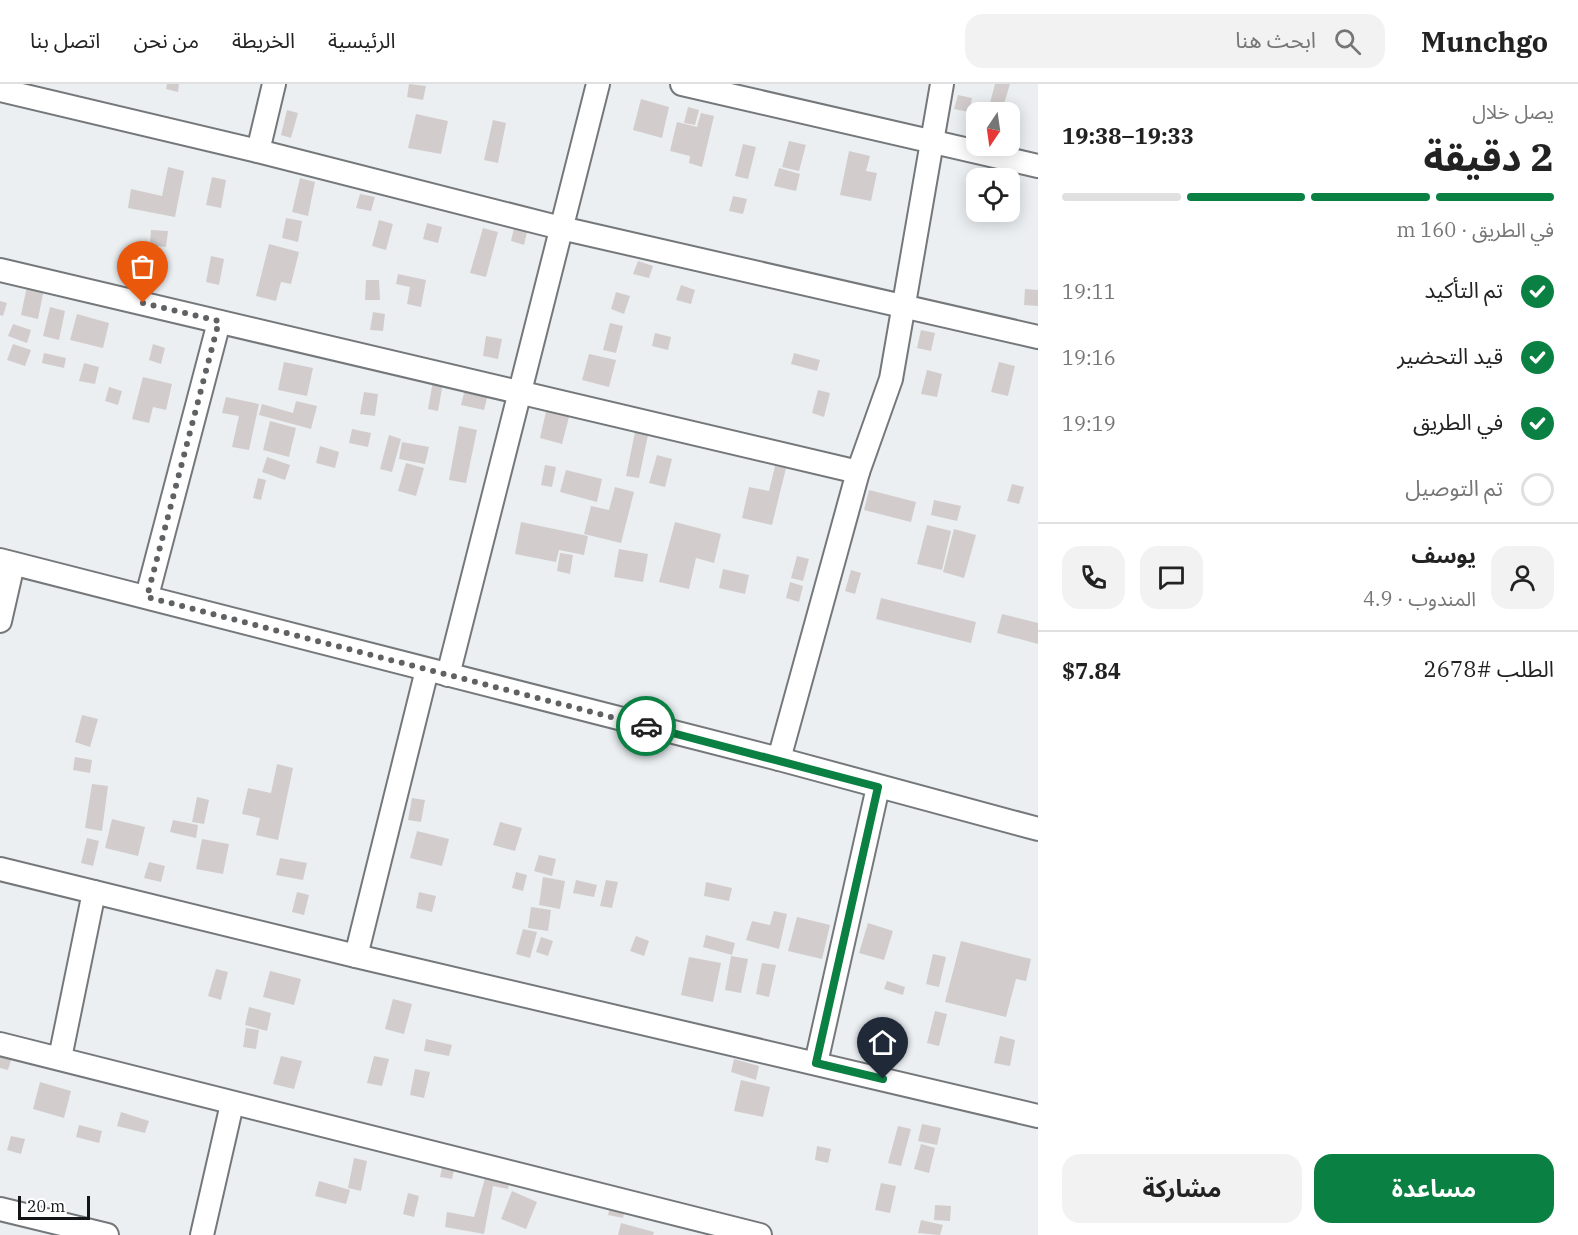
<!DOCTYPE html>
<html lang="ar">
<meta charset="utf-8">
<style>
body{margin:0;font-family:"IBM Plex Serif","Noto Sans Arabic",serif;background:#f2f2f2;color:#222;direction:rtl;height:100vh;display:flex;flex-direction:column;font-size:22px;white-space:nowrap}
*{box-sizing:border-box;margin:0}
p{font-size:20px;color:#767676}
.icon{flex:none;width:33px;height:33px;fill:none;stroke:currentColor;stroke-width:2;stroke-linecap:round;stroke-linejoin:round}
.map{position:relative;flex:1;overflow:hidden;direction:ltr}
.details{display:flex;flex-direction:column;background:#fff;width:540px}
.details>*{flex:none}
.needle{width:39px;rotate:193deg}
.tools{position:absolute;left:966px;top:18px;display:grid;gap:12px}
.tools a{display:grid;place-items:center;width:54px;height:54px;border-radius:12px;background:#fff;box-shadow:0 3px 15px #0003;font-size:30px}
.scale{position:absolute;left:18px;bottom:15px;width:72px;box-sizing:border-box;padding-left:6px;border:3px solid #131516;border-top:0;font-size:16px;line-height:21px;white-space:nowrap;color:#131516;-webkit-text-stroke:4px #fff;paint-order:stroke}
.pin{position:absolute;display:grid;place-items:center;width:51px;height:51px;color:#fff;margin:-62px -26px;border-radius:50% 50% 50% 0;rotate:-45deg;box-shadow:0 0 6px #0007}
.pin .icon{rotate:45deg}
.courier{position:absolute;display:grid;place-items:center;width:60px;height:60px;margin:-30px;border:4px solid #0b8043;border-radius:50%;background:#fff;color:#222;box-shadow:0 2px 8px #0007}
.summary em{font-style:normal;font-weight:700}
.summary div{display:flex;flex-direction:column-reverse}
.summary{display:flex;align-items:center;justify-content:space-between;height:102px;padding:0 24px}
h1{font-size:39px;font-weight:700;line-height:45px}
.bar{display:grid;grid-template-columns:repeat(4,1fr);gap:9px 6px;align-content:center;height:72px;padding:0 24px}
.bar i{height:8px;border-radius:4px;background:#e0e0e0}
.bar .current{background:#0b8043}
.bar p{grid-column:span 4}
.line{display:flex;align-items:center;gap:15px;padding:0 24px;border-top:2px solid #e0e0e0}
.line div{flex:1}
.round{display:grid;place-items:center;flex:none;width:63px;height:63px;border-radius:18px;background:#f2f2f2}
ol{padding:0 24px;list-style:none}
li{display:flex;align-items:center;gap:18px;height:66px}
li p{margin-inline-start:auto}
li .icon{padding:6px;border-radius:50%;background:#0b8043;color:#fff;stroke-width:4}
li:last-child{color:#767676}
li i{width:33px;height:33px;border:3px solid #e0e0e0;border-radius:50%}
.primary-button{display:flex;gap:12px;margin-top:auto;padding:12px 24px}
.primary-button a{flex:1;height:69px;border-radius:18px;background:#0b8043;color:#fff;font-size:24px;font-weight:700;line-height:69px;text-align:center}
.primary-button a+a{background:#f2f2f2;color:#222}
header{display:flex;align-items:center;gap:36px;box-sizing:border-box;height:84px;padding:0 30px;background:#fff;border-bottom:2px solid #e0e0e0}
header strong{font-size:28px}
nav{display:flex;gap:33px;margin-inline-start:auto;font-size:21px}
.search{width:420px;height:54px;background:#f2f2f2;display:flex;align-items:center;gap:15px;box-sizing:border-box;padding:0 21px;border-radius:18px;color:#767676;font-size:22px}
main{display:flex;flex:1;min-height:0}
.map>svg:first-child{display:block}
.building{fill:#d2cdcc}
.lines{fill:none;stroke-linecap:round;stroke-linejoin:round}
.minor-casing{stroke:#74787b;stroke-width:26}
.minor{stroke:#fff;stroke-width:22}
.done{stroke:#5f6163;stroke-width:6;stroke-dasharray:0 10.8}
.route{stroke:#0b8043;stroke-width:8}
</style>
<header>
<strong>Munchgo</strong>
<div class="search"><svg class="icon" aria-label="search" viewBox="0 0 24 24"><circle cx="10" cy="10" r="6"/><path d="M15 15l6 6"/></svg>ابحث هنا</div>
<nav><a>الرئيسية</a><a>الخريطة</a><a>من نحن</a><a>اتصل بنا</a></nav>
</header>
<main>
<section class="details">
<div class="summary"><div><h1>2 دقيقة</h1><p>يصل خلال</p></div><em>19:33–19:38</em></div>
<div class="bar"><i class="current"></i><i class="current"></i><i class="current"></i><i></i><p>في الطريق · 160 m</p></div>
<ol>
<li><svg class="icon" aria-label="check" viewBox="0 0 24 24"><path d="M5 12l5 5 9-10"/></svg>تم التأكيد<p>19:11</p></li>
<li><svg class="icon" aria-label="check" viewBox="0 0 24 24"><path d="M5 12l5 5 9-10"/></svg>قيد التحضير<p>19:16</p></li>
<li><svg class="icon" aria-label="check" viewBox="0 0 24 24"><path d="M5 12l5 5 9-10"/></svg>في الطريق<p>19:19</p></li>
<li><i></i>تم التوصيل</li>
</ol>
<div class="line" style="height:108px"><a class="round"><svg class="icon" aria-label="person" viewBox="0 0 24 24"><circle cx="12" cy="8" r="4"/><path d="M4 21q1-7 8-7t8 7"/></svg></a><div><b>يوسف</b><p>المندوب · 4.9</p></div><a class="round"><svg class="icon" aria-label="chat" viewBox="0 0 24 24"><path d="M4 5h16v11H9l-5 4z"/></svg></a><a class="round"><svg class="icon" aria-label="phone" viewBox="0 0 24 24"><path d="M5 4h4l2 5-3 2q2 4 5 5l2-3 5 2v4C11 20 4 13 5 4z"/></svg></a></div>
<div class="line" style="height:78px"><div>الطلب #2678</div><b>$7.84</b></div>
<div class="primary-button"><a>مساعدة</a><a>مشاركة</a></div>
</section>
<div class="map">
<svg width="1038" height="1151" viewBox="0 0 1038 1151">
<rect width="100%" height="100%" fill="#ebeff2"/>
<!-- building -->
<g class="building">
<path d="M167,0h12l-1,8 -12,-3z"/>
<path d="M409,0l17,2 -3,14 -16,-3z"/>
<path d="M995,0h15l-7,23 -13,-4z"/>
<path d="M958,11l14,3 -3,14 -15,-3z"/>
<path d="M641,15l28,8 -7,31 -29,-8z"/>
<path d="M688,23l11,3 -4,15 -11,-2z"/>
<path d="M287,26l11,3 -7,25 -10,-3z"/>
<path d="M701,29l13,3 -12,51 -13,-4 1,-7 -20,-5 7,-29 20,5z"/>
<path d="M416,30l32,7 -7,33 -33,-6z"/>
<path d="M493,36l13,3 -8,40 -14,-3z"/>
<path d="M789,57l17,4 -7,26 -17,-4z"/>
<path d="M743,60l13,3 -8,32 -13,-3z"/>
<path d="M849,67l21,5 -4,15 11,2 -6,28 -31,-6z"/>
<path d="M168,83l16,4 -9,46 -47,-9 3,-19 31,7z"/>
<path d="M779,84l21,6 -4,17 -22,-5z"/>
<path d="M212,93l14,3 -5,28 -15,-3z"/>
<path d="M300,94l15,4 -7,34 -16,-4z"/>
<path d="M360,110l15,3 -4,14 -15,-3z"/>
<path d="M733,112l14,3 -4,15 -14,-3z"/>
<path d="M286,134l16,3 -4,21 -16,-4z"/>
<path d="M379,136l14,4 -7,26 -14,-4z"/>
<path d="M427,139l15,4 -4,16 -15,-4z"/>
<path d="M483,144l15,4 -12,45 -16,-4z"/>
<path d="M514,144l13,4 -3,13 -13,-4z"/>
<path d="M151,146l17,1 -2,16 -16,-2z"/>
<path d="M269,160l30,8 -8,32 -10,-2 -5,19 -20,-5z"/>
<path d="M211,172l13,3 -5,26 -13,-3z"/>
<path d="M638,177l15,5 -4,12 -16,-4z"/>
<path d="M398,190l28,6 -5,27 -14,-3 3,-17 -14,-3z"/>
<path d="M366,196h13l1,20h-15z"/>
<path d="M681,201l14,5 -4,14 -15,-4z"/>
<path d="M27,202l17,3 -6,30 -17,-4z"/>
<path d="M1025,205l13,1v16l-14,-1z"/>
<path d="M616,208l14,4 -6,18 -13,-5z"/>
<path d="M0,217l7,2 -4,13 -3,-1z"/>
<path d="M50,223l15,4 -6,29 -16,-4z"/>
<path d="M373,228l12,2 -2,17 -13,-1z"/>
<path d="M77,230l32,9 -6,25 -33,-8z"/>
<path d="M610,239l13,3 -7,27 -13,-3z"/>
<path d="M13,240l18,6 -4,13 -19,-7z"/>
<path d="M921,246l14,3 -4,18 -14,-3z"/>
<path d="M655,249l16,4 -3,13 -16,-4z"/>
<path d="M486,252l16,3 -4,20 -15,-3z"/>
<path d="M13,260l18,6 -6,16 -18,-6z"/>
<path d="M153,260l12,4 -4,16 -12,-4z"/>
<path d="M44,269l22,5 -2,10 -22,-5z"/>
<path d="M794,269l26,7 -3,11 -26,-7z"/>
<path d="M589,270l27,6 -7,27 -27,-7z"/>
<path d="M284,278l29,6 -6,28 -29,-6z"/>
<path d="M999,278l16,4 -7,30 -17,-4z"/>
<path d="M84,279l15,4 -4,17 -16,-3z"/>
<path d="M927,286l15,4 -5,23 -16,-3z"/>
<path d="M143,293l29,7 -6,26 -13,-3 -4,16 -17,-4z"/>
<path d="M433,297l10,2 -5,28 -10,-2z"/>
<path d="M109,303l13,4 -4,14 -13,-4z"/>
<path d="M465,305l23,5 -4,16 -23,-5z"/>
<path d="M818,306l12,3 -6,24 -12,-4z"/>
<path d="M364,308l14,2 -3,22 -15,-2z"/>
<path d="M226,313l33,7 -10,46 -17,-3 7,-31 -17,-3z"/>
<path d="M296,317l21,5 -6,23 -52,-14 3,-11 31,9z"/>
<path d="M547,323l23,6 -8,31 -22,-6z"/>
<path d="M270,337l26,7 -7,29 -26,-7z"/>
<path d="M459,342l18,4 -11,53 -17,-3z"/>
<path d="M352,345l19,4 -3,14 -19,-4z"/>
<path d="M635,348l13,3 -9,43 -13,-2z"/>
<path d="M389,351l12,4 -9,33 -12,-3z"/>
<path d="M402,358l27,5 -4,17 -26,-5z"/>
<path d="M320,362l19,6 -4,16 -19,-5z"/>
<path d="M657,371l15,4 -7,28 -16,-4z"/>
<path d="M267,373l23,8 -5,15 -23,-8z"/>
<path d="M406,379l18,5 -8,28 -18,-5z"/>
<path d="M545,381l11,2 -4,20 -11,-2z"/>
<path d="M775,382l11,2 -14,57 -30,-7 7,-31 20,4z"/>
<path d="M566,386l36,9 -5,23 -37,-10z"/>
<path d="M258,394l8,2 -5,20 -8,-2z"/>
<path d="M1012,400l12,3 -5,17 -12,-3z"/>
<path d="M615,403l19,5 -13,51 -37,-9 7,-28 18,4z"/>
<path d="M869,406l47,12 -5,20 -47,-12z"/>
<path d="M934,416l27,6 -4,15 -26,-6z"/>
<path d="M521,438l67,14 -4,19 -25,-5 -3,12 -41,-8z"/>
<path d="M675,438l46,12 -7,29 -18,-5 -7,31 -30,-7z"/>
<path d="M927,441l24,6 -9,39 -25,-6z"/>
<path d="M954,445l22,6 -12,43 -21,-6z"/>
<path d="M619,465l29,5 -5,28 -29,-5z"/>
<path d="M560,469l13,2 -3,19 -13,-3z"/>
<path d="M797,472l12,3 -6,22 -12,-3z"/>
<path d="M723,485l26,6 -4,19 -26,-6z"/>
<path d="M851,486l10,3 -6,21 -10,-3z"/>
<path d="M790,498l13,4 -4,16 -13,-4z"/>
<path d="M881,514l95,24 -5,21 -95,-24z"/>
<path d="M1002,530l36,9v21l-41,-11z"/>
<path d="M82,631l16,4 -8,28 -15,-5z"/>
<path d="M75,673l17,3 -2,13 -17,-3z"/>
<path d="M277,680l16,4 -15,72 -22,-5 4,-17 -18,-4 6,-26 23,5z"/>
<path d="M92,700l16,2 -6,45 -17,-3z"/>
<path d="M197,713l12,3 -5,24 -12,-2z"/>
<path d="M412,714l13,2 -4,22 -13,-2z"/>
<path d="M112,735l33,8 -7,29 -33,-8z"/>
<path d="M173,736l25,5 -2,13 -26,-6z"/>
<path d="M500,738l22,6 -7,23 -22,-6z"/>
<path d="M417,747l32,8 -7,27 -32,-8z"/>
<path d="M87,754l12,3 -6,25 -12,-3z"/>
<path d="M202,755l27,5 -6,30 -27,-5z"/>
<path d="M539,771l17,4 -4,17 -18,-5z"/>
<path d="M280,774l27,5 -4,17 -27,-5z"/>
<path d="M149,778l16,4 -4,16 -17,-4z"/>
<path d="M516,788l11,3 -4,16 -11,-3z"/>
<path d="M543,793l22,4 -5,28 -21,-4z"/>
<path d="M576,796l21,5 -3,12 -21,-4z"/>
<path d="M606,796l12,2 -6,26 -12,-2z"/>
<path d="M706,798l26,6 -3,13 -25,-5z"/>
<path d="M297,808l12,3 -5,20 -12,-3z"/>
<path d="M419,808l17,4 -4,16 -16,-4z"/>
<path d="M531,823l20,3 -3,21 -20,-3z"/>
<path d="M774,827l13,3 -8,35 -33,-9 6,-19 18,4z"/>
<path d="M797,833l33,8 -8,34 -34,-8z"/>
<path d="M868,839l25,8 -9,29 -25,-7z"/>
<path d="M523,845l14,3 -7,26 -14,-4z"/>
<path d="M706,851l29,8 -3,12 -29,-8z"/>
<path d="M636,852l13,5 -5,15 -14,-5z"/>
<path d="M541,853l12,4 -5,15 -12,-4z"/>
<path d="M961,857l70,18 -5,22 -10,-2 -10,38 -61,-15z"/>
<path d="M933,870l13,3 -7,30 -13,-3z"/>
<path d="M731,872l17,3 -7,34 -16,-3z"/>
<path d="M689,873l32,6 -8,39 -32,-7z"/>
<path d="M762,879l14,2 -7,32 -13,-3z"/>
<path d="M216,885l12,3 -7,28 -13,-4z"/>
<path d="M270,887l31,8 -7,26 -31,-8z"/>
<path d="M887,897l18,6 -2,8 -19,-6z"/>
<path d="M393,915l19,5 -8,30 -19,-5z"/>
<path d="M249,923l22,6 -4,18 -22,-6z"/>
<path d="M935,927l12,3 -8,32 -12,-3z"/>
<path d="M246,944l13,2 -3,19 -13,-2z"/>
<path d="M1000,952l15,4 -5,26 -16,-3z"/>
<path d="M426,955l26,6 -3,11 -25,-5z"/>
<path d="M0,970l12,3 -4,13 -8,-2z"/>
<path d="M281,972l21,5 -8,28 -21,-5z"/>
<path d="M374,972l15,3 -7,27 -15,-3z"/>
<path d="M734,975l25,7 -3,14 -25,-8z"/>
<path d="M415,985l15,3 -6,26 -14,-3z"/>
<path d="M741,996l29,7 -7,30 -29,-6z"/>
<path d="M40,998l31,9 -7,27 -31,-9z"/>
<path d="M121,1028l28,9 -4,12 -28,-7z"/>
<path d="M922,1040l19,4 -4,17 -19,-4z"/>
<path d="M79,1041l23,6 -3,12 -23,-6z"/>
<path d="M898,1042l13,3 -10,37 -13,-3z"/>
<path d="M11,1052l14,3 -4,15 -14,-4z"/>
<path d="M921,1060l14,4 -6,25 -15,-4z"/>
<path d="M817,1062l14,3 -3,14 -13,-3z"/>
<path d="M354,1074l13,3 -6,30 -13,-3z"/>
<path d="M444,1075l12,2 -4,18 -12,-2z"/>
<path d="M487,1087l23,5 -2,13 -15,-3 -9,48 -39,-7 2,-15 27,5z"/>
<path d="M319,1097l31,9 -4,14 -31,-8z"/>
<path d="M881,1099l15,3 -6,27 -15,-3z"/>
<path d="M615,1103l14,4 -6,27 -15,-3z"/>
<path d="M512,1107l25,11 -11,27 -25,-10z"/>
<path d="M408,1109l11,3 -5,21 -11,-3z"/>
<path d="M935,1121l16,1 -1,15 -16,-1z"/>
<path d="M921,1136l22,5 -3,10 -22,-2z"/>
<path d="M621,1139l33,9 -1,3h-35z"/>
</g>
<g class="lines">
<defs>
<g id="minor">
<path d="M682,0l356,82"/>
<path d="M0,6l258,61 303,77 477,109"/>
<path d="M258,67l16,-67"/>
<path d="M0,186l858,202 -79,287"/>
<path d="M858,388l33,-93 51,-295"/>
<path d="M0,476l779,199 259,70"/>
<path d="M147,512l72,-274"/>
<path d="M0,537l13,-57"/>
<path d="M448,591l150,-591"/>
<path d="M0,785l356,87 682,160"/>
<path d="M356,872l71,-286"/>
<path d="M0,960l760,191"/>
<path d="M60,974l34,-166"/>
<path d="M816,979l62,-276"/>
<path d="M0,1125l107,26"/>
<path d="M202,1151l30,-131"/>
</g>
</defs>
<!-- minor casing -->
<use href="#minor" class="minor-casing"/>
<!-- minor -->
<use href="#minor" class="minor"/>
</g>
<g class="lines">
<!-- done -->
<path class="done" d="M143,219l76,18 -72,276 499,129"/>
<!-- route -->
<path class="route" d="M646,642l232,61 -62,276 67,16"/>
</g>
</svg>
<div class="tools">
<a><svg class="needle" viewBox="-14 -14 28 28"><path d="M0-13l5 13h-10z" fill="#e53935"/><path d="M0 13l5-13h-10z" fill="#767676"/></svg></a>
<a><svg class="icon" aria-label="locate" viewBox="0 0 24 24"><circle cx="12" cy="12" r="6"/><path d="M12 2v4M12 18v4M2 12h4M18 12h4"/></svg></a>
</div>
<div class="scale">20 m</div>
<div class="pin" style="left:143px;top:219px;background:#ea580c"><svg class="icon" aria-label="bag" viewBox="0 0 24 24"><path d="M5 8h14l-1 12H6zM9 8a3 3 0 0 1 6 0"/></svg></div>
<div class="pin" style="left:883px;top:995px;background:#1f2937"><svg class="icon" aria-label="home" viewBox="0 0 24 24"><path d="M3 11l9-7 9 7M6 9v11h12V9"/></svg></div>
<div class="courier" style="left:646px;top:642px"><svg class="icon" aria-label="car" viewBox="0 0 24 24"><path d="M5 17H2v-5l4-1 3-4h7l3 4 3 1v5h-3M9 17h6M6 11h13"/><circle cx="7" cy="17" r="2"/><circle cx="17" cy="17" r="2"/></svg></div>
</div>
</main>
